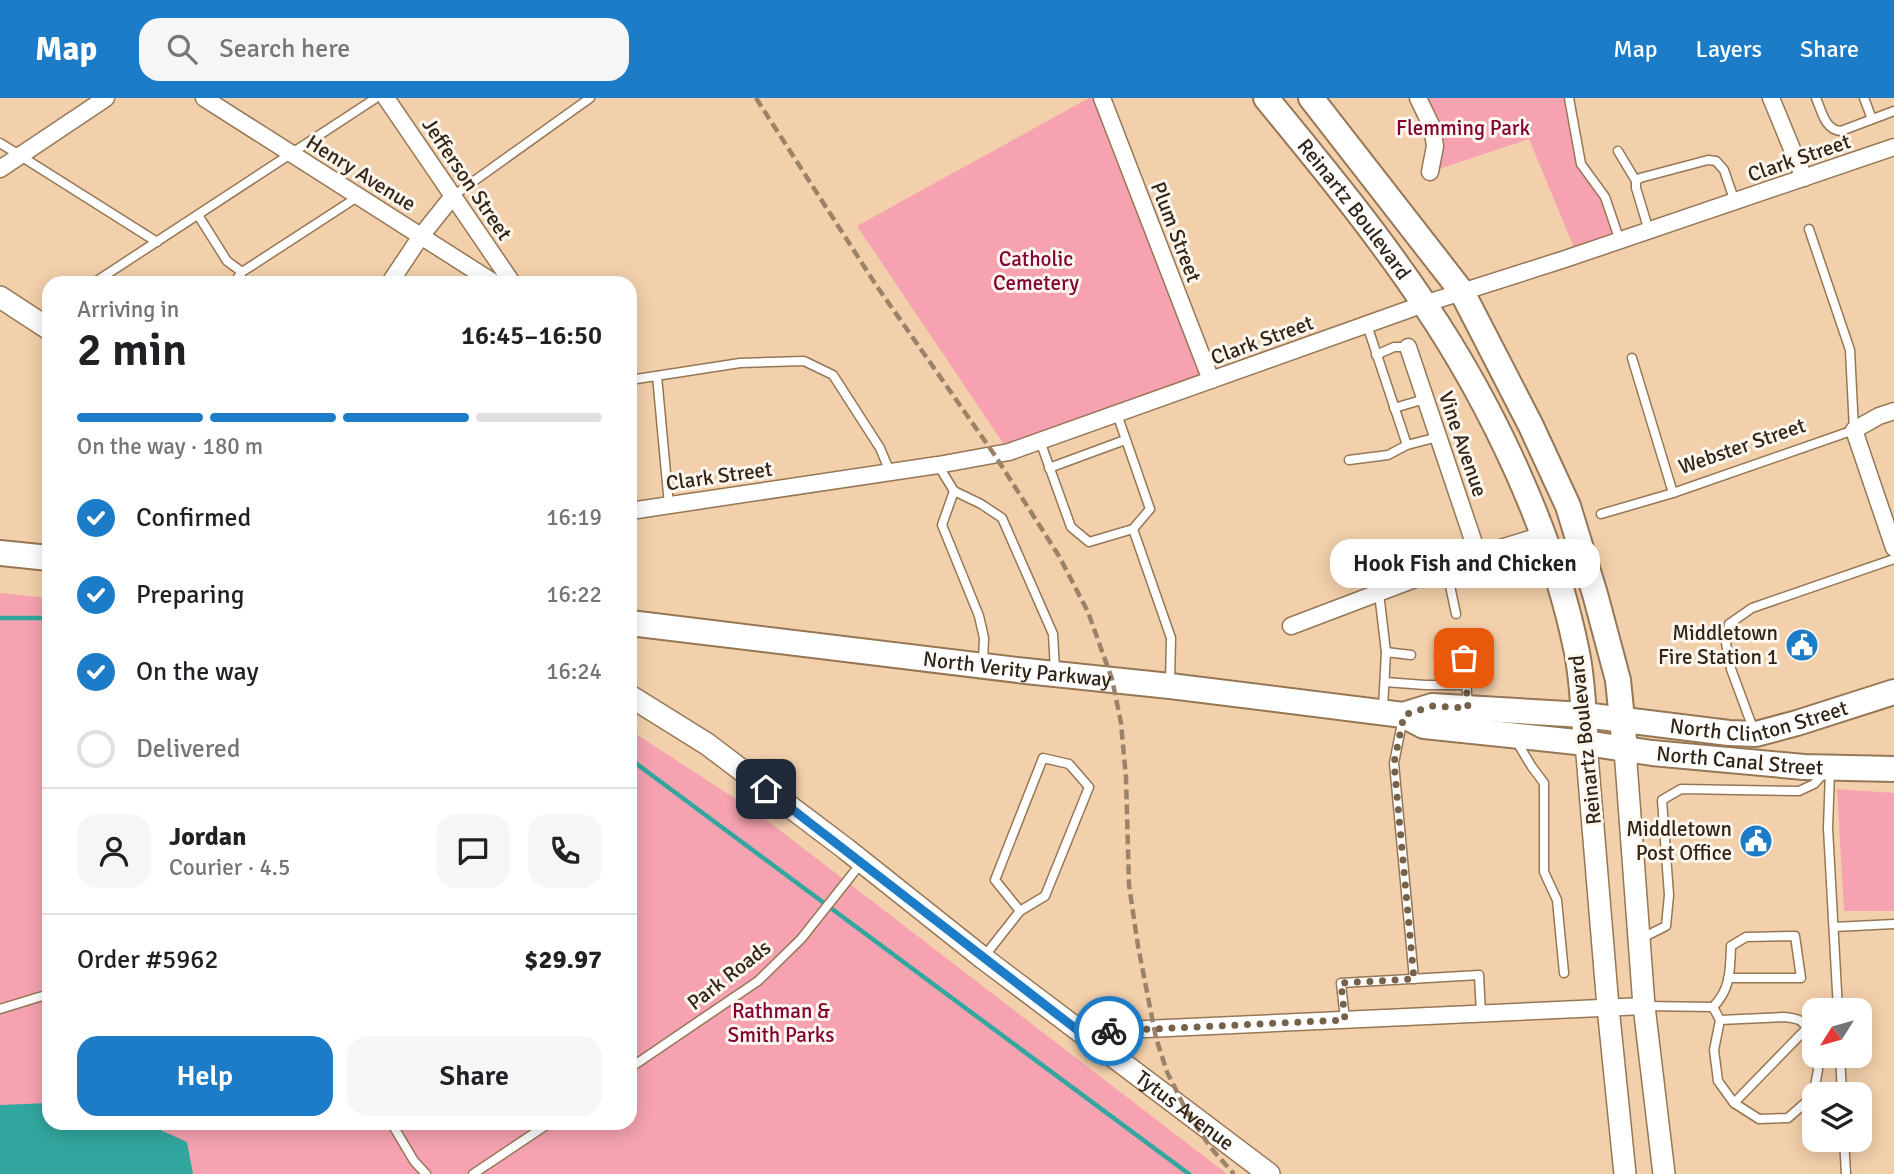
<!DOCTYPE html>
<meta charset="utf-8">
<style>
body{margin:0;font-family:Signika,sans-serif;background:#f6f6f6;color:#202124;height:100vh;display:flex;flex-direction:column;font-size:26px;white-space:nowrap}
*{box-sizing:border-box;margin:0}
p{font-size:23px;color:#757577}
.icon{flex:none;width:38px;height:38px;fill:none;stroke:currentColor;stroke-width:2;stroke-linecap:round;stroke-linejoin:round}
.map{position:relative;flex:1;overflow:hidden}
.drawer{position:absolute;left:42px;top:178px;width:595px;height:854px;display:flex;flex-direction:column;background:#fff;border-radius:21px;box-shadow:0 4px 18px #0003}
.drawer>*{flex:none}
.needle{width:46px;rotate:233deg}
.buttons{position:absolute;left:1802px;top:900px;display:grid;gap:14px}
.buttons a{display:grid;place-items:center;width:70px;height:70px;border-radius:14px;background:#fff;box-shadow:0 4px 18px #0003;font-size:35px}
.pin{position:absolute;display:grid;place-items:center;width:60px;height:60px;color:#fff;margin:-30px;border-radius:14px;box-shadow:0 4px 10px #0006}
.courier{position:absolute;display:grid;place-items:center;width:70px;height:70px;margin:-35px;border:5px solid #1d7cc8;border-radius:50%;background:#fff;color:#222;box-shadow:0 2px 9px #0007}
.bubble{position:absolute;height:49px;border-radius:21px;background:#fff;box-shadow:0 4px 18px #0003;font-size:23px;font-weight:600;line-height:49px;text-align:center}
.headline em{font-style:normal;font-weight:600}
.headline div{display:flex;flex-direction:column-reverse}
.headline{display:flex;align-items:center;justify-content:space-between;height:119px;padding:0 35px}
h1{font-size:46px;font-weight:600;line-height:52px}
.bar{display:grid;grid-template-columns:repeat(4,1fr);gap:10px 7px;align-content:center;height:84px;padding:0 35px}
.bar i{height:9px;border-radius:5px;background:#e0e0e0}
.bar .on{background:#1d7cc8}
.bar p{grid-column:span 4}
.line{display:flex;align-items:center;gap:18px;padding:0 35px;border-top:2px solid #e0e0e0}
.line div{flex:1}
.round{display:grid;place-items:center;flex:none;width:74px;height:74px;border-radius:21px;background:#f6f6f6}
ol{padding:0 35px;list-style:none}
li{display:flex;align-items:center;gap:21px;height:77px}
li p{margin-inline-start:auto}
li .icon{padding:7px;border-radius:50%;background:#1d7cc8;color:#fff;stroke-width:4}
li:last-child{color:#757577}
li i{width:38px;height:38px;border:4px solid #e0e0e0;border-radius:50%}
.action{display:flex;gap:14px;margin-top:auto;padding:14px 35px}
.action a{flex:1;height:80px;border-radius:21px;background:#1d7cc8;color:#fff;font-size:28px;font-weight:600;line-height:80px;text-align:center}
.action a+a{background:#f6f6f6;color:#202124}
header{display:flex;align-items:center;gap:42px;box-sizing:border-box;height:98px;padding:0 35px;background:#1d7cc8;color:#fff}
header strong{font-size:33px}
nav{display:flex;gap:38px;margin-inline-start:auto;font-size:24px}
.search{width:490px;height:63px;background:#f6f6f6;display:flex;align-items:center;gap:18px;box-sizing:border-box;padding:0 24px;border-radius:21px;color:#757577;font-size:26px}
.map>svg:first-child{display:block}
.green{fill:#f6a2b0}
.water{fill:#32a79f}
.lines{fill:none;stroke-linecap:round;stroke-linejoin:round}
.stream{stroke:#32a79f;stroke-width:4.5}
.lane-casing{stroke:#967755;stroke-width:11}
.street-casing{stroke:#967755;stroke-width:19}
.secondary-casing{stroke:#967755;stroke-width:24}
.primary-casing{stroke:#967755;stroke-width:28}
.lane{stroke:#fff;stroke-width:8}
.street{stroke:#fff;stroke-width:16}
.secondary{stroke:#fff;stroke-width:21}
.primary{stroke:#fff;stroke-width:24}
.rail{stroke:#9b8268;stroke-width:4.5;stroke-dasharray:10 5;stroke-linecap:butt}
.done{stroke:#76614b;stroke-width:7;stroke-dasharray:0 12.6}
.route{stroke:#1d7cc8;stroke-width:9}
.labels{text-anchor:middle;stroke-width:6;stroke-linejoin:round;paint-order:stroke}
.park-label{font-size:21px;fill:#830034;stroke:#fef7ef}
.street-label{font-size:21px;fill:#322517;stroke:#fef7ef}
.poi-label{font-size:21px;fill:#322517;stroke:#fef7ef;text-anchor:end}
</style>
<header>
<strong>Map</strong>
<div class="search"><svg class="icon" aria-label="search" viewBox="0 0 24 24"><circle cx="10" cy="10" r="6"/><path d="M15 15l6 6"/></svg>Search here</div>
<nav><a>Map</a><a>Layers</a><a>Share</a></nav>
</header>
<div class="map">
<svg width="1894" height="1076" viewBox="0 0 1894 1076">
<rect width="100%" height="100%" fill="#f3d0ac"/>
<!-- green -->
<g class="green">
<path d="M1089,0h13l109,282 -202,72 -152,-226z"/>
<path d="M1418,0h151l12,66 24,33 15,44 -43,14 -48,-116 -99,33 5,-26z"/>
<path d="M0,495l49,5v526h581v-394l130,85 467,359h-1227z"/>
<path d="M1837,691l57,4v118h-50z"/>
</g>
<!-- water -->
<path class="water" d="M49,1005v21h98l40,18 6,32h-193v-69z"/>
<g class="lines">
<!-- stream -->
<g class="stream">
<path d="M0,520h49"/>
<path d="M630,663l4,1 555,412"/>
</g>
<defs>
<g id="lane">
<path d="M1569,0l12,66 24,33 15,44"/>
<path d="M1816,0c6,14 9,32 25,33l53,-20"/>
<path d="M1864,0l8,21"/>
<path d="M0,45l157,99"/>
<path d="M1618,53l18,30"/>
<path d="M453,98l137,-98"/>
<path d="M198,117l29,46 15,11"/>
<path d="M1649,133l-13,-43v-7l4,-3 68,-18 8,1 8,9 11,32"/>
<path d="M92,186l284,-186"/>
<path d="M233,186l9,-12 117,-76"/>
<path d="M1376,257l18,-8h14"/>
<path d="M1632,260l41,135"/>
<path d="M657,278l12,129"/>
<path d="M630,282l110,-17 64,-2 29,14 47,73 10,24"/>
<path d="M1394,310l31,-9"/>
<path d="M1117,316l33,95 -17,20 38,109 -1,45"/>
<path d="M1040,343l31,86 18,15 44,-13"/>
<path d="M1407,347l31,-8"/>
<path d="M1349,362l39,-5 19,-10 -40,-120"/>
<path d="M938,367l16,26 27,13 21,14 51,116 2,36"/>
<path d="M1049,370l76,-28"/>
<path d="M954,393l-12,34 37,91 5,22 -1,24"/>
<path d="M1601,416l72,-21 181,-63 -4,-80 -41,-121"/>
<path d="M1446,469l10,47"/>
<path d="M1379,495l7,59"/>
<path d="M1439,558l25,2 4,47"/>
<path d="M1385,584l40,3h41"/>
<path d="M1383,610l3,-56 25,3"/>
<path d="M1403,620l-9,45 20,216"/>
<path d="M1754,633l-23,-62 -5,-26 3,-19 23,-16 142,-49"/>
<path d="M1515,641l17,28 12,16v89l13,28 7,73"/>
<path d="M1830,673l-2,57 10,182"/>
<path d="M1834,829l60,-3"/>
<path d="M1642,840l24,-12 3,-31 -7,-95 19,-11 118,2 15,-7 11,-12"/>
<path d="M983,860l37,-47 25,-15 44,-109 -20,-23 -26,-6 -48,122 25,31"/>
<path d="M1644,908l69,1"/>
<path d="M1713,909c18,-18 17,-37 18,-61l15,-9 49,-1 6,42h-73"/>
<path d="M1713,909l7,13 -6,30 4,31 16,22 25,16 29,-1 25,-22 5,-26 -2,-15"/>
<path d="M0,911l49,-15"/>
<path d="M1345,922l-4,-37 138,-8 2,39"/>
<path d="M1720,922l64,-3c6,1 14,1 18,5 6,5 11,19 13,27"/>
<path d="M1840,957l2,39"/>
<path d="M630,970l128,-87 43,-42 61,-77"/>
<path d="M1734,1005l72,-74"/>
<path d="M392,1026l22,37 12,13"/>
<path d="M1844,1041l2,35"/>
<path d="M473,1076l75,-50"/>
</g>
<g id="street">
<path d="M204,0l292,186"/>
<path d="M386,0l127,186"/>
<path d="M1102,0l109,282"/>
<path d="M1418,0l14,29 3,19 -5,26"/>
<path d="M1771,0l33,80"/>
<path d="M0,71l106,-71"/>
<path d="M389,186l32,-48 32,-40"/>
<path d="M1408,249l70,208"/>
<path d="M1894,313l-15,5 -25,14 40,118"/>
<path d="M630,413l308,-46 71,-13 415,-148 138,-44 332,-113"/>
<path d="M1291,528l187,-71 65,-20"/>
<path d="M1081,934l563,-26"/>
</g>
<g id="secondary">
<path d="M0,199l49,32"/>
<path id="s1" d="M630,598l77,48 139,105 137,109 286,216"/>
<path d="M1586,645l22,264 17,167"/>
<path d="M1625,651l19,257 20,168"/>
</g>
<g id="primary">
<path id="s2" d="M1266,0c55,67 111,135 159,207 66,98 127,226 151,343 7,31 7,63 10,95"/>
<path d="M1311,0l151,194 69,134 37,80 27,88 23,86 7,69"/>
<path d="M0,455l49,5"/>
<path id="s3" d="M630,525l396,48 144,15 233,29 21,11 162,17 66,10 152,14 90,2"/>
<path id="s4" d="M1403,617l29,-9 152,9 145,18 27,1 41,-11 97,-31"/>
</g>
</defs>
<!-- lane casing -->
<use href="#lane" class="lane-casing"/>
<!-- street casing -->
<use href="#street" class="street-casing"/>
<!-- secondary casing -->
<use href="#secondary" class="secondary-casing"/>
<!-- primary casing -->
<use href="#primary" class="primary-casing"/>
<!-- lane -->
<use href="#lane" class="lane"/>
<!-- street -->
<use href="#street" class="street"/>
<!-- secondary -->
<use href="#secondary" class="secondary"/>
<!-- primary -->
<use href="#primary" class="primary"/>
<!-- rail -->
<path class="rail" d="M756,0l120,187 118,169 65,102 29,56 24,67 9,44 5,55 3,107 9,61 18,92 11,34 20,40 24,36 23,26"/>
</g>
<g class="lines">
<!-- done -->
<path class="done" d="M1109,933l236,-11 -4,-37 73,-4 -20,-216 10,-48 28,-9 36,2 -4,-50"/>
<!-- route -->
<path class="route" d="M766,691l314,243 29,-1"/>
</g>
<!-- icons -->
<defs>
<symbol id="civic-disc" viewBox="-11 -11 22 22"><circle r="9.5" fill="#1d7cc8" stroke="#fef7ef"/><path d="M-.6-6.5H3V-4.5H.6V-3L4-1V1h2V6H-6V1h2V-1L-.6-3ZM-1.2 2.5V6h2.4V2.5Z" fill="#fff"/></symbol>
</defs>
<g fill-rule="evenodd">
<use href="#civic-disc" x="1783" y="528" width="38" height="38"/>
<use href="#civic-disc" x="1737" y="724" width="38" height="38"/>
</g>
<g class="labels">
<!-- park labels -->
<g class="park-label">
<text x="1463" y="37">Flemming Park</text>
<text x="1036" y="168">Catholic<tspan x="1036" dy="24">Cemetery</tspan></text>
<text x="781" y="920">Rathman &amp;<tspan x="781" dy="24">Smith Parks</tspan></text>
</g>
<!-- street labels -->
<g class="street-label">
<text transform="translate(1799 60) rotate(-19)" y="7">Clark Street</text>
<text transform="translate(361 75) rotate(32)" y="7">Henry Avenue</text>
<text transform="translate(467 81) rotate(56)" y="7">Jefferson Street</text>
<text dy="7" stroke="none"><textPath href="#s2" startOffset="142">Reinartz Boulevard</textPath></text>
<text transform="translate(1176 134) rotate(69)" y="7">Plum Street</text>
<text transform="translate(1262 242) rotate(-20)" y="7">Clark Street</text>
<text transform="translate(1463 346) rotate(71)" y="7">Vine Avenue</text>
<text transform="translate(1742 348) rotate(-19)" y="7">Webster Street</text>
<text transform="translate(719 378) rotate(-8)" y="7">Clark Street</text>
<text dy="7" stroke="none"><textPath href="#s3" startOffset="390">North Verity Parkway</textPath></text>
<text dy="7" stroke="none"><textPath href="#s4" startOffset="360">North Clinton Street</textPath></text>
<text transform="translate(1585 642) rotate(-96)" y="7">Reinartz Boulevard</text>
<text dy="7" stroke="none"><textPath href="#s3" startOffset="1120">North Canal Street</textPath></text>
<text transform="translate(729 877) rotate(-38)" y="7">Park Roads</text>
<text dy="7" stroke="none"><textPath href="#s1" startOffset="693">Tytus Avenue</textPath></text>
</g>
<!-- poi labels -->
<g class="poi-label">
<text x="1778" y="542">Middletown<tspan x="1778" dy="24">Fire Station 1</tspan></text>
<text x="1732" y="738">Middletown<tspan x="1732" dy="24">Post Office</tspan></text>
</g>
</g>
</svg>
<div class="buttons">
<a><svg class="needle" viewBox="-14 -14 28 28"><path d="M0-13l5 13h-10z" fill="#e53935"/><path d="M0 13l5-13h-10z" fill="#757577"/></svg></a>
<a><svg class="icon" aria-label="layers" viewBox="0 0 24 24"><path d="M12 4l9 5-9 5-9-5zM3 14l9 5 9-5"/></svg></a>
</div>
<div class="pin" style="left:1464px;top:560px;background:#ea580c"><svg class="icon" aria-label="bag" viewBox="0 0 24 24"><path d="M5 8h14l-1 12H6zM9 8a3 3 0 0 1 6 0"/></svg></div>
<div class="pin" style="left:766px;top:691px;background:#1f2937"><svg class="icon" aria-label="home" viewBox="0 0 24 24"><path d="M3 11l9-7 9 7M6 9v11h12V9"/></svg></div>
<div class="courier" style="left:1109px;top:933px"><svg class="icon" aria-label="bike" viewBox="0 0 24 24"><circle cx="6" cy="16" r="4"/><circle cx="18" cy="16" r="4"/><path d="M6 16l4-8h5l3 8M10 8l3 8H6M13 5h3"/></svg></div>
<div class="bubble" style="left:1330px;top:441px;width:270px">Hook Fish and Chicken</div>
<section class="drawer">
<div class="headline"><div><h1>2 min</h1><p>Arriving in</p></div><em>16:45–16:50</em></div>
<div class="bar"><i class="on"></i><i class="on"></i><i class="on"></i><i></i><p>On the way · 180 m</p></div>
<ol>
<li><svg class="icon" aria-label="check" viewBox="0 0 24 24"><path d="M5 12l5 5 9-10"/></svg>Confirmed<p>16:19</p></li>
<li><svg class="icon" aria-label="check" viewBox="0 0 24 24"><path d="M5 12l5 5 9-10"/></svg>Preparing<p>16:22</p></li>
<li><svg class="icon" aria-label="check" viewBox="0 0 24 24"><path d="M5 12l5 5 9-10"/></svg>On the way<p>16:24</p></li>
<li><i></i>Delivered</li>
</ol>
<div class="line" style="height:126px"><a class="round"><svg class="icon" aria-label="person" viewBox="0 0 24 24"><circle cx="12" cy="8" r="4"/><path d="M4 21q1-7 8-7t8 7"/></svg></a><div><b>Jordan</b><p>Courier · 4.5</p></div><a class="round"><svg class="icon" aria-label="chat" viewBox="0 0 24 24"><path d="M4 5h16v11H9l-5 4z"/></svg></a><a class="round"><svg class="icon" aria-label="phone" viewBox="0 0 24 24"><path d="M5 4h4l2 5-3 2q2 4 5 5l2-3 5 2v4C11 20 4 13 5 4z"/></svg></a></div>
<div class="line" style="height:91px"><div>Order #5962</div><b>$29.97</b></div>
<div class="action"><a>Help</a><a>Share</a></div>
</section>
</div>
